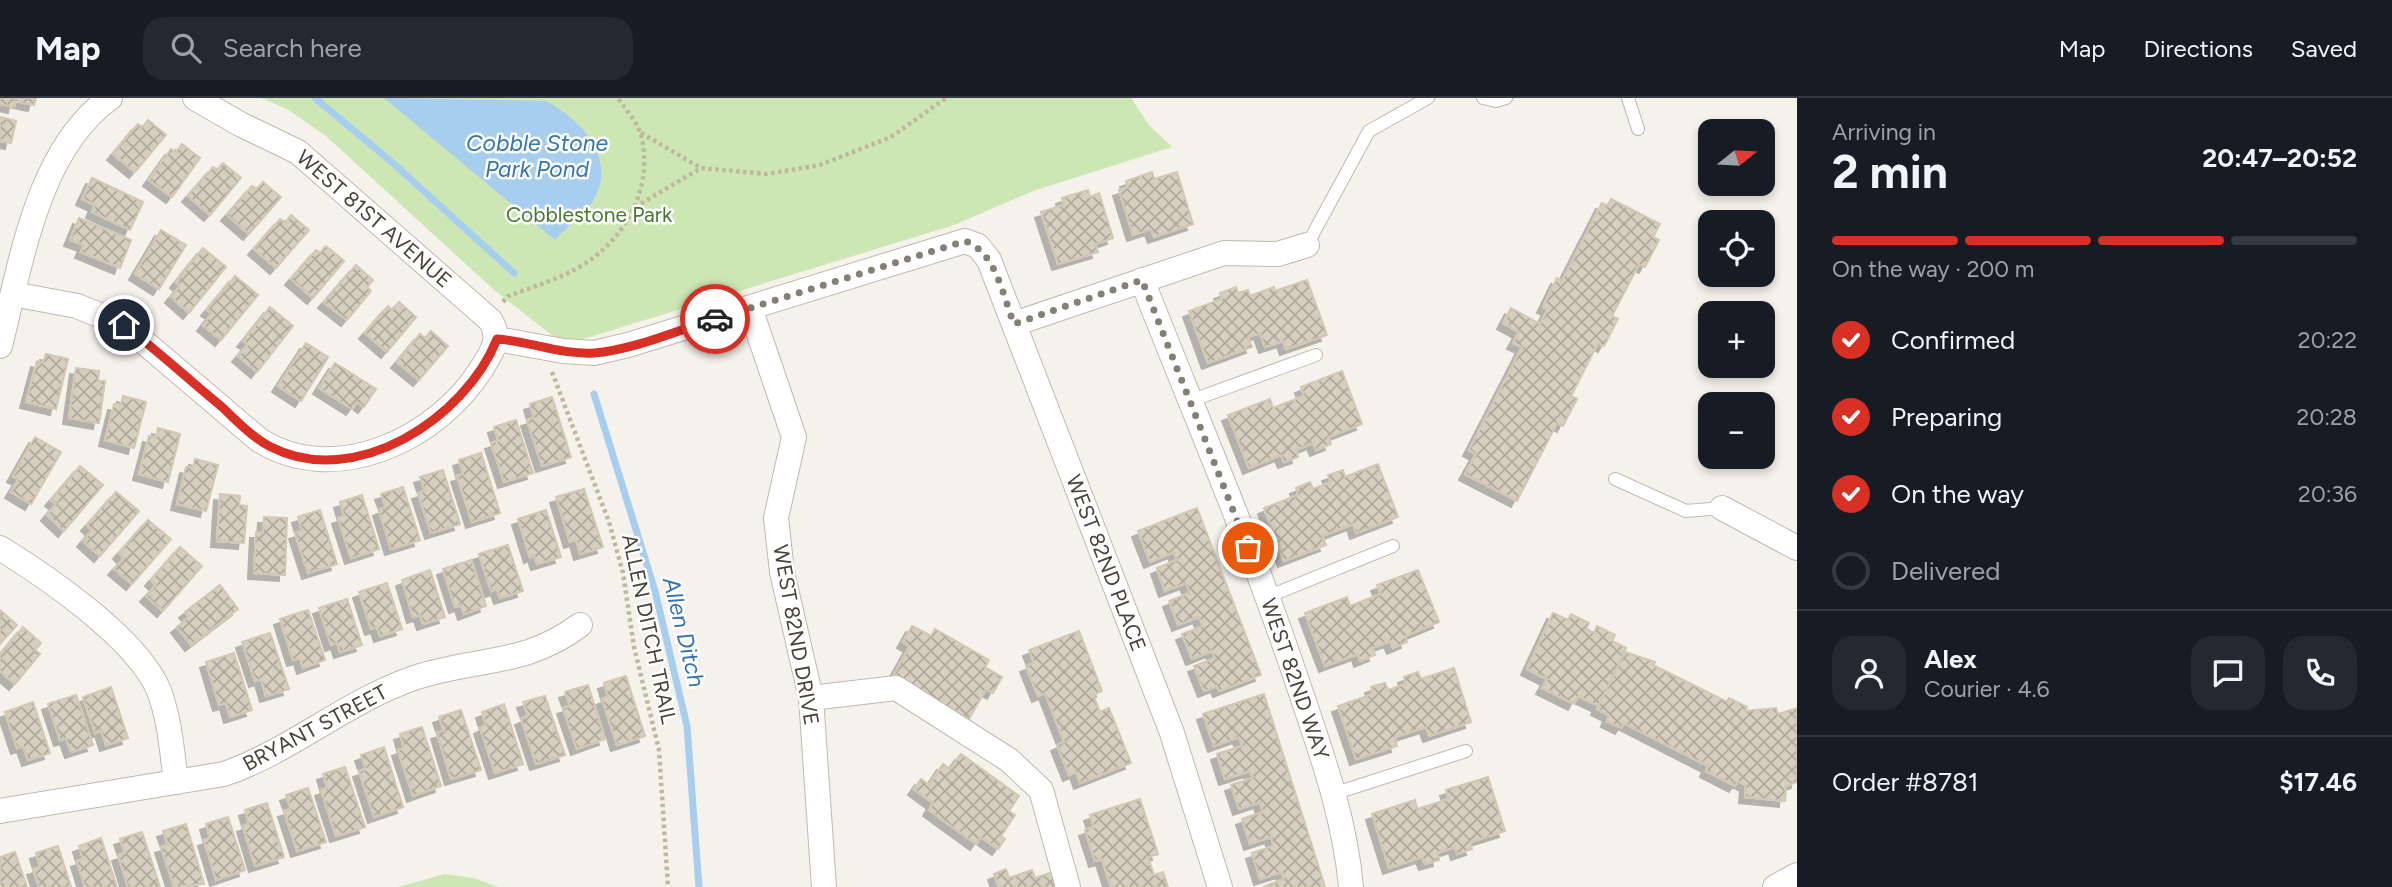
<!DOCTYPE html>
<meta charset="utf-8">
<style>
body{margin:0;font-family:Figtree,sans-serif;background:#242831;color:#f1f3f6;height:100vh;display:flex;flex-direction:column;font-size:26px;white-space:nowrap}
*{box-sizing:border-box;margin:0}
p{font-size:23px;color:#9ea1a6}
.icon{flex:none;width:38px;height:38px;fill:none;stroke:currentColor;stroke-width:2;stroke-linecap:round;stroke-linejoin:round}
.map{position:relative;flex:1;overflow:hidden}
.drawer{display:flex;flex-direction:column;background:#171b24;width:595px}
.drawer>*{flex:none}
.needle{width:46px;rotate:72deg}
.controls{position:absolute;left:1698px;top:21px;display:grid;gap:14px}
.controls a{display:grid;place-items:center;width:77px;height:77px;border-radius:14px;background:#171b24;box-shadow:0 4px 10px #0003;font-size:35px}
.pin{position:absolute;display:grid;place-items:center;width:60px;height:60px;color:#fff;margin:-30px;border:4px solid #fff;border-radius:50%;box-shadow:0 2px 7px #0007}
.courier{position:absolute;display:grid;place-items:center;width:70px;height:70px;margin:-35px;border:5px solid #d93025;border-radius:50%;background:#fff;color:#222;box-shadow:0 2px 9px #0007}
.head em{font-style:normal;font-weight:700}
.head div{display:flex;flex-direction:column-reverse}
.head{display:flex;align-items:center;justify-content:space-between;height:119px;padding:0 35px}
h1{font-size:46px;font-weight:700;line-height:52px}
.bar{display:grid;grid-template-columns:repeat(4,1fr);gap:10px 7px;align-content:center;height:84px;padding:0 35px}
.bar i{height:9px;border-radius:5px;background:#363941}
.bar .current{background:#d93025}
.bar p{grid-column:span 4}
.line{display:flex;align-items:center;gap:18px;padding:0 35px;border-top:2px solid #363941}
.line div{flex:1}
.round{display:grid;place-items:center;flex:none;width:74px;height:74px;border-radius:21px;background:#242831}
ol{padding:0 35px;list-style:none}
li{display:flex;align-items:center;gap:21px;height:77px}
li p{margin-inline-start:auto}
li .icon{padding:7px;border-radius:50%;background:#d93025;color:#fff;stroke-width:4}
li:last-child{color:#9ea1a6}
li i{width:38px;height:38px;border:4px solid #363941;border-radius:50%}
header{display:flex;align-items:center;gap:42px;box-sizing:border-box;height:98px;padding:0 35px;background:#171b24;border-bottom:2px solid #363941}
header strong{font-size:33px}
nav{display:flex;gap:38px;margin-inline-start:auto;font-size:24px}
.search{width:490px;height:63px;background:#242831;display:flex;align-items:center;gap:18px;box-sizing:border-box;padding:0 24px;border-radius:21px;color:#9ea1a6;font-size:26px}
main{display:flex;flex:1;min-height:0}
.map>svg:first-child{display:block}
.green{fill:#cde7b4}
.water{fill:#a8ceef}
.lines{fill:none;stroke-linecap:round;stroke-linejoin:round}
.stream{stroke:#a8ceef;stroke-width:7}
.building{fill:url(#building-cross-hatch);stroke:#d1c7b3;stroke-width:2;filter:url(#shadow)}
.lane-casing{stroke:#c0baad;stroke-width:14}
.street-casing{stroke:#c0baad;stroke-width:26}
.path{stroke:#c1b79e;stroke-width:4.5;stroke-dasharray:3.5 3.5;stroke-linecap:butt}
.lane{stroke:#fff;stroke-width:12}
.street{stroke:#fff;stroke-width:24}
.done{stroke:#848076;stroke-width:7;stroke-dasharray:0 12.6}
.route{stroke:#d93025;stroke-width:9}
.labels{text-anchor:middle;stroke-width:5;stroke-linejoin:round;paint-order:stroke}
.park-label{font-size:21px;fill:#44792c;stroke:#fff}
.street-label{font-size:21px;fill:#484338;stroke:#fff}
.water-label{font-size:23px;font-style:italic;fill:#3374b2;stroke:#fff}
</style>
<header>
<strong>Map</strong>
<div class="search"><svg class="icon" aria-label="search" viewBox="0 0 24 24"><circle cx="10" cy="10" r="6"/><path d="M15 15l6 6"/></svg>Search here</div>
<nav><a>Map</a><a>Directions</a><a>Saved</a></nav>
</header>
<main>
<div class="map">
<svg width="1797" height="789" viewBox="0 0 1797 789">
<defs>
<pattern id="building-cross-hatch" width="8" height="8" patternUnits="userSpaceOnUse" patternTransform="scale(1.75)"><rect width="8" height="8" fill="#d6cfc0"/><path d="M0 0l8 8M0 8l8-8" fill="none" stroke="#b0aa9d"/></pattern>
<filter id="shadow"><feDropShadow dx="-6" dy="6" stdDeviation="0" flood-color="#0004"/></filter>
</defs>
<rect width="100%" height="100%" fill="#f4f2ea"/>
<!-- green -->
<g class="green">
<path d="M261,0h870l18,27 23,22 -139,44 -79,34 -374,115 -26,-3 -61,-48 -167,-153 -39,-27z"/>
<path d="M445,776l29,4 24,9h-100z"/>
</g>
<!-- water -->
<path class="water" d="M384,0l162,3c36,19 72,58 47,100 -10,16 -26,25 -38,39z"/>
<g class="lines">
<!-- stream -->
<g class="stream">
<path d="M315,0l78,65 121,110"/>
<path d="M594,296l61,197 32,135 12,161"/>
</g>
</g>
<!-- building -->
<g class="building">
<path d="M0,0h36l-2,7 -19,-4 -1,6 -14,-3z"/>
<path d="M0,19l16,4 -5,22 -11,-2z"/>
<path d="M148,22l18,15 -31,37 -22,-18 25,-30 4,4z"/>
<path d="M182,46l18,14 -28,39 -23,-17 22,-31 5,3z"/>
<path d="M223,65l18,15 -31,37 -22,-19 25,-29 4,3z"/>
<path d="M1152,74l2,7 23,-7 16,52 -39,13 -3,-8 -18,6 -14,-45 9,-3 -2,-6z"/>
<path d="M92,80l51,24 -13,28 -38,-18 3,-7 -13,-6z"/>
<path d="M263,84l18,15 -32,37 -22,-19 25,-29 5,3z"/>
<path d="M1088,92l2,7 9,-4 14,45 -18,6 3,8 -40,12 -17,-52 23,-7 -2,-7z"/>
<path d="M1611,101l49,25 -7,13 6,3 -14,27 -6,-3 -27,52 6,3 -14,27 -6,-3 -27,53 6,3 -14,27 -6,-3 -40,78 -52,-27 11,-20 -7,-4 53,-103 -9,-4 6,-11 -16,-9 8,-15 29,16 8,-15 -5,-2 14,-29 5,3 40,-78 5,3z"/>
<path d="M291,117l18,15 -33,38 -22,-19 26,-30 5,4z"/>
<path d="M79,120l52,22 -11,28 -39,-16 3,-7 -14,-5z"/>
<path d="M161,132l25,15 -27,44 -24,-15z"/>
<path d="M326,148l18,15 -31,37 -22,-19 25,-29 4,3z"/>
<path d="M203,150l23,19 -37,46 -18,-16 9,-11 -4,-4z"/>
<path d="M356,167l17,15 -6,7 4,4 -24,29 -23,-18z"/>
<path d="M235,178l23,19 -37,45 -18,-15 9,-12 -5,-3z"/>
<path d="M1307,182l20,55 -41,14 -3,-8 -18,6 -5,-14 -12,4 4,10 -44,16 -19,-52 33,-12 -2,-6 16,-6 2,6 10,-3 2,6 24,-9 1,4z"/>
<path d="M399,204l17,15 -29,35 -22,-19 23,-27 4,4z"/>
<path d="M270,209l23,19 -36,46 -19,-16 10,-12 -5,-3z"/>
<path d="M431,233l17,15 -29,34 -22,-18 23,-28 5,4z"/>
<path d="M306,245l22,14 -27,44 -23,-15z"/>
<path d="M46,256l22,5 -12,50 -30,-7 11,-41 6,2z"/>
<path d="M335,265l41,26 -12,18 -7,-5 -5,7 -33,-21z"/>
<path d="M76,270l23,3 -1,10h7l-6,42 -30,-5z"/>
<path d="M1342,273l20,53 -34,13 3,7 -15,6 -3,-7 -17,7 2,7 -14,5 -3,-7 -32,13 -21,-53 42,-16 3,9 31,-12 -3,-9z"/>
<path d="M123,298l23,6 -12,46 -29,-8 9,-36 7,1z"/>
<path d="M552,299l19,60 -29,9 -15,-46 7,-2 -4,-14z"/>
<path d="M516,322l17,53 -29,9 -13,-39 7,-2 -4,-14z"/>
<path d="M158,330l22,6 -12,48 -29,-8 10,-38 7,2z"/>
<path d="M35,339l26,15 -30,52 -20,-12 8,-13 -6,-3z"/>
<path d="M481,355l19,60 -28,9 -15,-46 6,-2 -4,-14z"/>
<path d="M195,361l23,6 -12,46 -29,-7 9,-37 7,1z"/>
<path d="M1378,366l20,53 -42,16 -3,-9 -31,12 4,9 -42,16 -20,-53 34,-13 -2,-7 14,-6 3,7 18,-7 -3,-7 15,-5 2,7z"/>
<path d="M80,368l23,19 -39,46 -17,-16 9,-11 -5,-4z"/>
<path d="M443,372l17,54 -29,9 -13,-40 7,-2 -5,-14z"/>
<path d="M403,389l17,53 -29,9 -12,-39 7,-3 -5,-13z"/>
<path d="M584,391l19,58 -23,7 -4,-14 -6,2 -14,-45z"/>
<path d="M116,394l23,19 -39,45 -17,-15 9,-11 -5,-5z"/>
<path d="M220,396l20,2 -1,9 8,1 -3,37 -27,-2z"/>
<path d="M362,397l17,54 -28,9 -13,-40 6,-2 -4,-14z"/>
<path d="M1197,410l64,167 -42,16 -2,-5 -13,5 -10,-25 21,-8 -3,-7 -20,8 -10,-25 21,-8 -4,-9 -21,8 -9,-24 21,-8 -4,-10 -21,8 -8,-23 20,-8 -3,-8 -24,10 -12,-31z"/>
<path d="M320,412l17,54 -29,9 -13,-40 7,-2 -4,-14z"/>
<path d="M546,412l15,47 -24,7 -3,-9 -4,2 -12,-38z"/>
<path d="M264,419l23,1 -2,57 -31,-2 2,-41h7z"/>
<path d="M148,422l23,19 -39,45 -18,-15 10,-11 -5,-5z"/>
<path d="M508,447l15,46 -23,7 -3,-9 -6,2 -12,-37z"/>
<path d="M180,449l22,19 -39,45 -17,-15 10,-11 -5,-5z"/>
<path d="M471,462l15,46 -22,8 -3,-9 -6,2 -12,-38z"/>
<path d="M430,472l15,47 -22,7 -3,-9 -7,2 -11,-37z"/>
<path d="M1418,472l21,52 -34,14 2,6 -14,6 -3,-7 -18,7 3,7 -15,6 -2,-7 -33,12 -20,-53 42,-16 3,9 31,-12 -4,-9z"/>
<path d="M387,485l15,46 -22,7 -3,-9 -6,2 -12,-37z"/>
<path d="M220,487l18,24 -47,36 -14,-18 12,-10 -4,-5z"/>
<path d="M347,501l15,46 -22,7 -3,-9 -6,2 -12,-37z"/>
<path d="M0,512l17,15 -17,19z"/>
<path d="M308,512l17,50 -22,8 -3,-10 -7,2 -13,-41z"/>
<path d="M1553,515l15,7 3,-6 18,9 -3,6 8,4 3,-7 18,9 -3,6 14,7 -27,58 -21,-10 -4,8 -32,-16 5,-9 -20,-10z"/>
<path d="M912,528l19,10 4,-7 54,31 -4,7 17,10 -9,16 -7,-4 -17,30 -76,-43 17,-30 -7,-4z"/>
<path d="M23,529l18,16 -6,7 5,4 -25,30 -15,-13v-16z"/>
<path d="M1079,533l23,60 -9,4 7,17 9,-4 22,55 -51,20 -4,-11 -7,3 -12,-30 7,-3 -19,-49 -7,3 -12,-30 8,-3 -5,-13z"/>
<path d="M270,535l19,56 -23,7 -5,-17 -6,2 -13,-39z"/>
<path d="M1625,554l30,10 -2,3 74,37 2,-4 18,9 -2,4 31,-3 2,6 19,-6v74l-11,4 -1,15 -40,-4 1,-12 -8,-4 -3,5 -29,-15 2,-5 -84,-43 -3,5 -14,-7 2,-6 -12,-6z"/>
<path d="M234,555l18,57 -22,7 -4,-14 -7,2 -13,-43z"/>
<path d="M1454,570l17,54 -42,14 -3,-9 -31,10 2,9 -41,13 -18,-53 35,-12 -2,-7 14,-4 3,7 18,-6 -2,-7 14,-5 3,7z"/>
<path d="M626,578l19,60 -28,9 -15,-46 6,-2 -4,-14z"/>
<path d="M588,587l17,54 -28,10 -14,-41 7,-2 -5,-14z"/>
<path d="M111,589l17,51 -22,7 -5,-15 -6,3 -12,-36z"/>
<path d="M1264,596l61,193h-62l21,-8 -2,-7 -22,7 -8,-26 22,-7 -3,-9 -21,7 -8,-25 21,-7 -3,-10 -21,7 -8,-24 22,-7 -3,-7 -25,8 -8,-25 25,-8 -3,-9 -25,9 -11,-32z"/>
<path d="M76,597l17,50 -22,7 -5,-14 -6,2 -12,-36z"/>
<path d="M545,598l20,59 -29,9 -15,-45 7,-3 -5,-14z"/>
<path d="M33,604l17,51 -22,7 -5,-14 -6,2 -12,-36z"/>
<path d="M504,606l19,60 -28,9 -15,-45 6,-3 -4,-13z"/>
<path d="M461,612l20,60 -30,9 -14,-46 7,-2 -5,-14z"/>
<path d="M422,629l19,59 -28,10 -15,-46 6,-2 -4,-14z"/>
<path d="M384,649l19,60 -29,10 -15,-46 7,-2 -5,-14z"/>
<path d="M961,656l58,42 -10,15 6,4 -14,21 4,3 -7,10 -17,-12 -5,7 -47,-34 4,-7 -19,-14 7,-10 8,6 14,-21 7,5z"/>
<path d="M345,669l20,60 -29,9 -15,-46 6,-2 -4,-14z"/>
<path d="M1488,679l17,54 -35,11 2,7 -15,5 -2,-7 -18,6 2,7 -14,4 -3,-7 -33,11 -17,-54 43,-14 2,9 32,-10 -3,-9z"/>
<path d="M308,690l18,54 -29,9 -13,-40 7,-2 -5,-14z"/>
<path d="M1140,701l18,55 -10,3 6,18 9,-3 5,15h-57l-9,-28 -7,2 -10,-31 9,-3 -4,-12z"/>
<path d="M267,705l17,54 -29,9 -12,-40 6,-2 -4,-14z"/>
<path d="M228,719l17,53 -29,10 -12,-40 6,-2 -4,-14z"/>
<path d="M186,726l18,60 -30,3 -13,-40 7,-2 -5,-14z"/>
<path d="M142,734l18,55h-32l-10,-32 7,-2 -5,-14z"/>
<path d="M101,740l16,49h-32l-8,-26 6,-2 -4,-13z"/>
<path d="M58,748l13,41h-32l-6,-18 7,-2 -4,-14z"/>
<path d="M15,754l12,35h-27v-30z"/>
<path d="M1006,771l3,9 23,-8 3,8 18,-6 5,15h-59l-5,-13z"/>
</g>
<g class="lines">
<defs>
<g id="lane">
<path d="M1483,0l13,3 10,-3"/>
<path d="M1628,0l10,31"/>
<path d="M1307,147l62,-114 59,-33"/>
<path d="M1190,303l126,-46"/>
<path d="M1615,381l71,32 36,-3"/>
<path d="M1267,499l126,-51"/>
<path d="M1333,696l133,-43"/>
</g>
<g id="street">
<path d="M1142,182c53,135 111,269 157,407 22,65 46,131 52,200"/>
<path d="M13,196l64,12 47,19 134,114c76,50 180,0 224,-71 10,-16 20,-30 8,-48l-192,-168 -58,-28 -45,-26"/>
<path d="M750,210l44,129 -18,81 6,54 29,126 13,189"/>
<path d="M1014,226l210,-71 54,1 29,-9"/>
<path d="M497,241l66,12 31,2 34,-8 337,-104 13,5 11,14 183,473 48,154"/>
<path d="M0,248c21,-82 37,-196 110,-248"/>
<path d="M1722,410l75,40"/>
<path d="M0,450c47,29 138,91 159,143 11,29 13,61 17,91"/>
<path d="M811,600l85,-10 113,72 32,30 27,97"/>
<path d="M0,713l224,-37c67,-23 123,-73 190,-96 62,-21 110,-11 166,-53"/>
<path d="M1775,789l22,-12"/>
</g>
</defs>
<!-- lane casing -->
<use href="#lane" class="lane-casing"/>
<!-- street casing -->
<use href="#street" class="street-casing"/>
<!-- path -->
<g class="path">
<path d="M641,35l60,35"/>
<path d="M635,109l66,-39 66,6 53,-9 71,-28 55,-39"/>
<path d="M503,204l5,-6c22,-8 45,-15 66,-26 48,-25 81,-80 67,-135 -3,-12 -16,-26 -23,-37"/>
<path d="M552,274l57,150 14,51 11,74 25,103 9,137"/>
</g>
<!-- lane -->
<use href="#lane" class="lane"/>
<!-- street -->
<use href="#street" class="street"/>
</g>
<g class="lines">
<!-- done -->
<path class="done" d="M715,221l250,-78c31,11 38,55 49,83l128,-44 106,268"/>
<!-- route -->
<path class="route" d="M124,227c34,26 65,55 98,82 15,14 31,31 49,40 84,43 194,-28 226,-108 32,2 64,16 97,14 40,-3 83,-23 121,-34"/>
</g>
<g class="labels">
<!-- park labels -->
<g class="park-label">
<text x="589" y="124">Cobblestone Park</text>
</g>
<!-- street labels -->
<g class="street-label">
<text transform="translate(374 121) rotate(41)" y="7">WEST 81ST AVENUE</text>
<text transform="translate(1106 465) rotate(69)" y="7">WEST 82ND PLACE</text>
<text transform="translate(649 531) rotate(78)" y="7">ALLEN DITCH TRAIL</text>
<text transform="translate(796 537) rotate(80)" y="7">WEST 82ND DRIVE</text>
<text transform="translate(1295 581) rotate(71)" y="7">WEST 82ND WAY</text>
<text transform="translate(315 630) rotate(-28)" y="7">BRYANT STREET</text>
</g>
<!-- water labels -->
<g class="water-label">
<text x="537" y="53">Cobble Stone<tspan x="537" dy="26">Park Pond</tspan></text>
<text transform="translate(684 534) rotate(76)" y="8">Allen Ditch</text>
</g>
</g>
</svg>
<div class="controls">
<a><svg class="needle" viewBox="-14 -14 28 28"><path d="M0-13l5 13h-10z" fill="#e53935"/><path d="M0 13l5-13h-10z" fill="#9ea1a6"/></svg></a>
<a><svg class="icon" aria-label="locate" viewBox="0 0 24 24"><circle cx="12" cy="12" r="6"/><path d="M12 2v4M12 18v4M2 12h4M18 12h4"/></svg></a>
<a>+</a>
<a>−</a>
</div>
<div class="pin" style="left:1248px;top:450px;background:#ea580c"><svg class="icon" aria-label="bag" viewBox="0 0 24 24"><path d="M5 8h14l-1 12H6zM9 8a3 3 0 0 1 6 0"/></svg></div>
<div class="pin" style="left:124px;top:227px;background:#1f2937"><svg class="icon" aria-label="home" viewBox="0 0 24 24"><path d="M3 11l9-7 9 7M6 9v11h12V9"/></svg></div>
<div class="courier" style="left:715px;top:221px"><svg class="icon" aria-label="car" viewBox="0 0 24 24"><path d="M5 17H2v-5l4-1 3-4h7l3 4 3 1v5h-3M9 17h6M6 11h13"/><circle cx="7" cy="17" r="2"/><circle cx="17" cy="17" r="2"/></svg></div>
</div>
<section class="drawer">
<div class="head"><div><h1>2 min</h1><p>Arriving in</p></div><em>20:47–20:52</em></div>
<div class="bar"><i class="current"></i><i class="current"></i><i class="current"></i><i></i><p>On the way · 200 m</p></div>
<ol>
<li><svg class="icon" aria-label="check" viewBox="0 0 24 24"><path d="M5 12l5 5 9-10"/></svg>Confirmed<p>20:22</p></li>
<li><svg class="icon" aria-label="check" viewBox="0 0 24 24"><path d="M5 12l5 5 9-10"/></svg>Preparing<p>20:28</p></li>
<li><svg class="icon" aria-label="check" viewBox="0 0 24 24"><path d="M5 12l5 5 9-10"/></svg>On the way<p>20:36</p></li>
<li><i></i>Delivered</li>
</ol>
<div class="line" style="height:126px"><a class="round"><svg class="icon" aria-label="person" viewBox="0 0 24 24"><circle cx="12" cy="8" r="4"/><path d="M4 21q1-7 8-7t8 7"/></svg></a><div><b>Alex</b><p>Courier · 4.6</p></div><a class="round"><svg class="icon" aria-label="chat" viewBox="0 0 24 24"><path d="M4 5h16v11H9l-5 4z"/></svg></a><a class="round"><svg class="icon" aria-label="phone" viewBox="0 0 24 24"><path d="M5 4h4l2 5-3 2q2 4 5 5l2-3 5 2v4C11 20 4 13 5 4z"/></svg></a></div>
<div class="line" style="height:91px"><div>Order #8781</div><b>$17.46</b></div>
</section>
</main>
